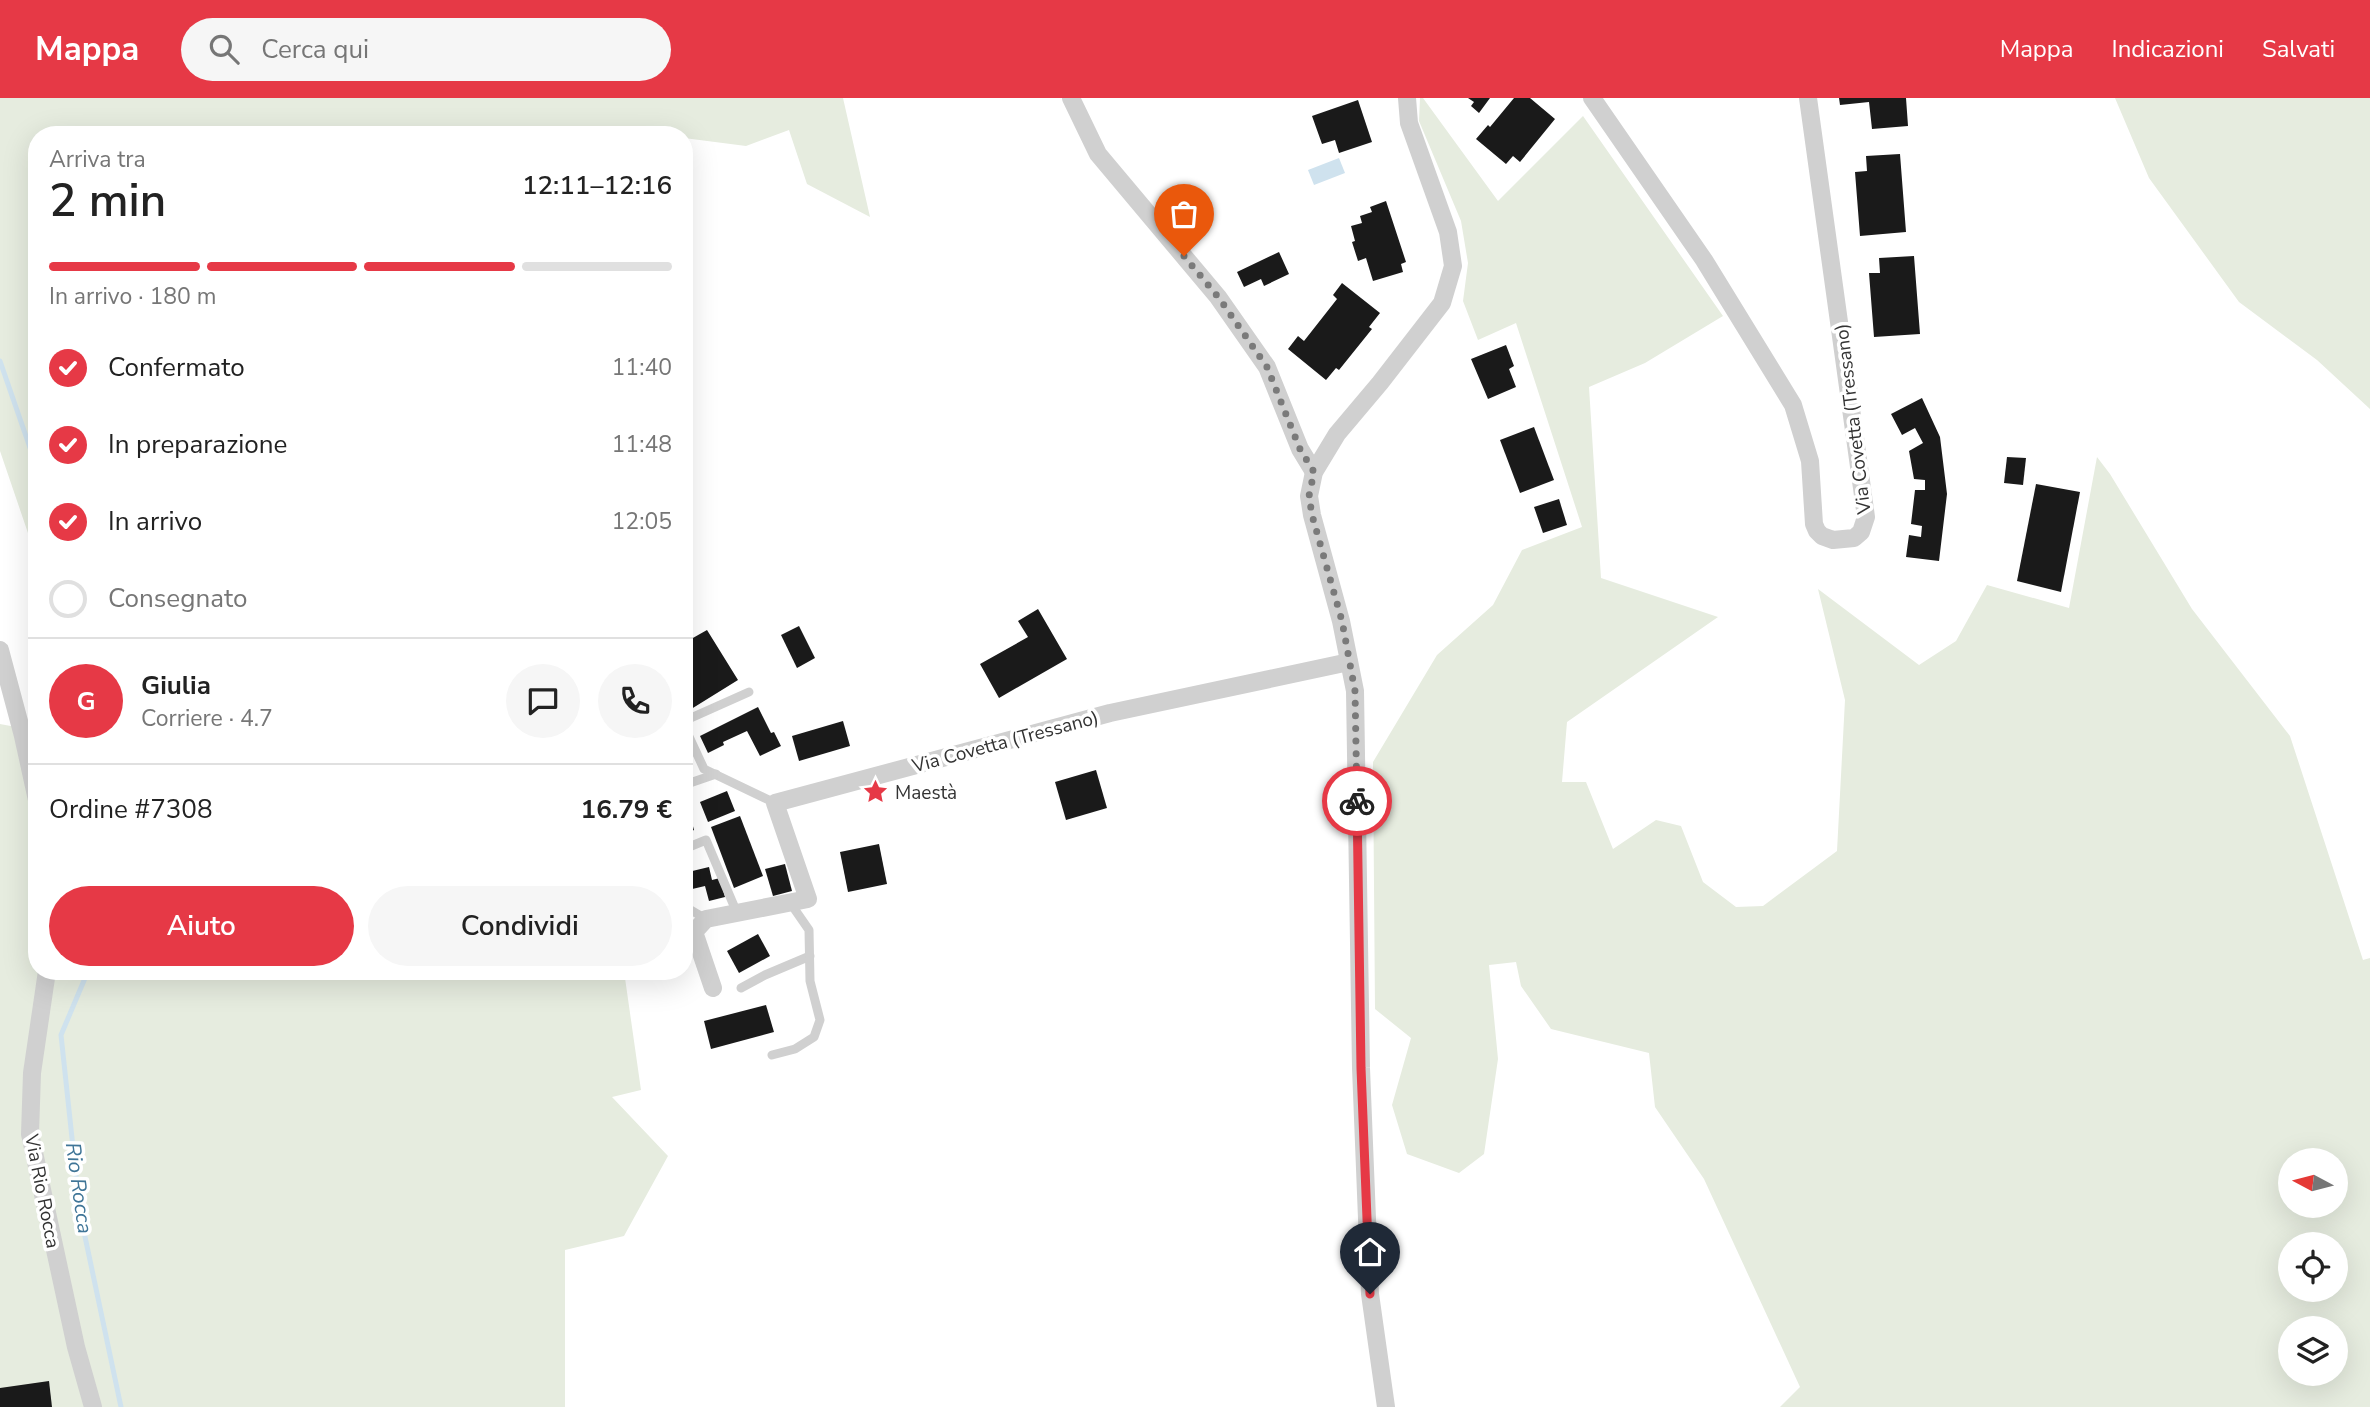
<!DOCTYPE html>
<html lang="it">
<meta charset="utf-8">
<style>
body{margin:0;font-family:"Nunito Sans",sans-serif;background:#f6f6f6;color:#222;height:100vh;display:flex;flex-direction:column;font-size:26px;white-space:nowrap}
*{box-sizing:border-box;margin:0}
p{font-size:23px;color:#767676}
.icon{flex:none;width:38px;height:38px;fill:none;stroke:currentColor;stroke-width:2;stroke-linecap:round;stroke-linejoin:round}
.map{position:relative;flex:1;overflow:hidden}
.details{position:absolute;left:28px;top:28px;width:665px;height:854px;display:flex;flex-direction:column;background:#fff;border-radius:28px;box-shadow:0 7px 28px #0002}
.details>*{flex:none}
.needle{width:46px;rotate:277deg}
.buttons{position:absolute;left:2278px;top:1050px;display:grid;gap:14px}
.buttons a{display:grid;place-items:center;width:70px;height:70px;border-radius:50%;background:#fff;box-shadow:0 7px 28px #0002;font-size:35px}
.pin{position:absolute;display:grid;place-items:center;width:60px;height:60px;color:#fff;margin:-72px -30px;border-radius:50% 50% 50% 0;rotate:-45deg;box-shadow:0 0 7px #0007}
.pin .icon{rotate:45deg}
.courier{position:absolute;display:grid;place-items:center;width:70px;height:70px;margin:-35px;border:5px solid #e63946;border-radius:50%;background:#fff;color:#222;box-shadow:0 2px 9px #0007}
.headline em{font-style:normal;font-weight:600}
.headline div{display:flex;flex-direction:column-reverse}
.headline{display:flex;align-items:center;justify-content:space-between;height:119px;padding:0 21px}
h1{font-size:46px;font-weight:600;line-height:52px}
.bar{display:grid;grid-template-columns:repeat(4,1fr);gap:10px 7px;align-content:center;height:84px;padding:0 21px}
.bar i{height:9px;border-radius:5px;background:#e0e0e0}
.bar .on{background:#e63946}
.bar p{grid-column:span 4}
.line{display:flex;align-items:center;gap:18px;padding:0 21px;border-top:2px solid #e0e0e0}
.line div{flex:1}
.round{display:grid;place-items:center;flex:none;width:74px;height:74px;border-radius:37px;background:#f6f6f6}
ol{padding:0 21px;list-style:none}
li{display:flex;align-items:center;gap:21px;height:77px}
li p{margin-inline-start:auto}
li .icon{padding:7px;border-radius:50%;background:#e63946;color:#fff;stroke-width:4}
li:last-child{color:#767676}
li i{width:38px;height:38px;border:4px solid #e0e0e0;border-radius:50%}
.primary-button{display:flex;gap:14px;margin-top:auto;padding:14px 21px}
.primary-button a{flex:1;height:80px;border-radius:42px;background:#e63946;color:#fff;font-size:28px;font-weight:600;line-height:80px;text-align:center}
.primary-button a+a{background:#f6f6f6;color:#222}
header{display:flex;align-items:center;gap:42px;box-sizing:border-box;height:98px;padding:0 35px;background:#e63946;color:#fff}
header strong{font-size:33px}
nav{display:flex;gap:38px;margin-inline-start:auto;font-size:24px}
.search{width:490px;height:63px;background:#f6f6f6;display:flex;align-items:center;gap:18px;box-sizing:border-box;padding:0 24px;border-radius:38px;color:#767676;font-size:26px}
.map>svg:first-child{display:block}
.green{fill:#e6ecdf;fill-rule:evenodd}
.water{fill:#cfe2ee}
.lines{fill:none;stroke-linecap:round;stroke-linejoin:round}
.stream{stroke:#cfe2ee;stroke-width:5}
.building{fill:#1a1a1a}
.service{stroke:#d0d0d0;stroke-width:9}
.minor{stroke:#d0d0d0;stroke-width:18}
.done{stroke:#7a7a7a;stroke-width:7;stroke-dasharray:0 12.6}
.route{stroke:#e63946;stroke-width:9}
.labels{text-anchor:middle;stroke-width:7;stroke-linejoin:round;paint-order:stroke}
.street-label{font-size:19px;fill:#333;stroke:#fff}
.poi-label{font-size:19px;fill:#333;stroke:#fff;text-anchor:start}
.water-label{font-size:21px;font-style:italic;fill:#3f7597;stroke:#fff}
</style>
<header>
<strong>Mappa</strong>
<div class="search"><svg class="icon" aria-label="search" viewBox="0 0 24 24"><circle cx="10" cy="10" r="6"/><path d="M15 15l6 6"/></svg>Cerca qui</div>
<nav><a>Mappa</a><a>Indicazioni</a><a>Salvati</a></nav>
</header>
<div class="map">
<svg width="2370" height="1309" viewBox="0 0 2370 1309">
<rect width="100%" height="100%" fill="#fff"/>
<!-- green -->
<g class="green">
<path d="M0,0h843l27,119 -63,-33 -18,-54 -43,16 -62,-8v-3h-647v507l-8,-106 -29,-85z"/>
<path d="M1420,0h3l75,103 85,-85 140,200 -78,47 -56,24 12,191 117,39 -151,105 -5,60h24l27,67 43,-29 25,6 22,56 33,25 27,-1 74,-55 8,-151 -27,-111 101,76 37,-24 31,-56 82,23 28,-151 13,17 82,135 98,127 73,224 7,-2v449h-590l20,-20 -96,-208 -49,-72 -6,-54 -98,-24 -30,-43 -5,-24 -27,3 9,94 -14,95 -25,19 -52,-19 -15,-49 19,-67 -36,-29 -2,-247 64,-107 56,-50 29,-55 60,-23 -66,-204 -38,17 -15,-39 5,-38 -7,-42 -42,-100zM2291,1062h45v46h-45zM2336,1146v46h-45v-46zM2336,1230v46h-45v-46z"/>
<path d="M2115,0h255v311l-53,-49 -78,-58 -90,-124z"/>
<path d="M0,626l37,7v240h587l17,119 -29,7 56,59 -44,80 -59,14v157h-565z"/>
</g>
<!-- water -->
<path class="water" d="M1339,60l6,15 -31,12 -6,-15z"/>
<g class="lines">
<!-- stream -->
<g class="stream">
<path d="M0,263l37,107"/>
<path d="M88,873l-27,64 19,178 41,194"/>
</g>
</g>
<!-- building -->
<g class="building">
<path d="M1468,0h22l-11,15 -8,-7 3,-4z"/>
<path d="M1514,0h16l25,21 -35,43 -7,-6 -7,8 -30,-25 12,-14 2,2z"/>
<path d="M1839,0h67l2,28 -36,3 -3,-27 -29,3z"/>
<path d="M1358,2l14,42 -33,11 -4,-13 -13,4 -10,-28z"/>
<path d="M1900,56l6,78 -46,4 -5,-64 12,-1 -1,-15z"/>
<path d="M1386,103l20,61 -5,2 2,8 -30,9 -7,-23 -8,3 -6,-19 3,-1 -4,-15 11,-3 -2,-7 12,-4 -2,-5z"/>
<path d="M1279,154l10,22 -25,12 -3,-7 -17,8 -7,-15z"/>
<path d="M1914,158l6,78 -46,3 -5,-64h11l-1,-15z"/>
<path d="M1342,185l38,30 -11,14 3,2 -33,41 -3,-2 -10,12 -38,-31 10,-13 6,5 33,-42 -4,-4z"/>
<path d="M1506,247l8,21 -5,3 7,18 -28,12 -17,-40z"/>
<path d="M1922,300l18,39 7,57 -8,67 -33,-4 3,-22 12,2 1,-11 -11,-2 4,-34h10v-10l-11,-1 -5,-28 14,-8 -8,-15 -13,7 -11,-21z"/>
<path d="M1534,329l20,53 -34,13 -20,-53z"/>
<path d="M2007,359l19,1 -3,27 -19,-2z"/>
<path d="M2036,386l44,8 -19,100 -44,-11z"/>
<path d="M1559,401l8,26 -24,8 -9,-26z"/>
<path d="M1038,511l29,50 -68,39 -19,-34 48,-27 -10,-16z"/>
<path d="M799,528l16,32 -18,10 -16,-33z"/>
<path d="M707,532l31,50 -50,31 -4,-6v-14l3,-1 -3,-5v-42z"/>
<path d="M758,609l13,26 3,-1 7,14 -21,10 -13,-25 -24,11 1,3 -16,8 -8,-17z"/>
<path d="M843,623l7,25 -51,15 -7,-25z"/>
<path d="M1096,672l11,38 -41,12 -11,-38z"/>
<path d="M727,693l8,20 -27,11 -8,-20z"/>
<path d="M688,710l6,22 -10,5v-26z"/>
<path d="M740,718l23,60 -29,12 -23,-61z"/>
<path d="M879,746l8,40 -39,8 -8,-40z"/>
<path d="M785,766l7,27 -19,5 -8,-27z"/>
<path d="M709,769l3,13 8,-2 5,19 -16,4 -4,-15 -17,4 -4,-17z"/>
<path d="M758,836l12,22 -31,17 -12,-22z"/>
<path d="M766,907l8,27 -63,17 -7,-28z"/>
<path d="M49,1283l3,26h-52v-19z"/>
</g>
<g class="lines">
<!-- service -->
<g class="service">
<path d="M684,623l65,-29"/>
<path d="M684,628l20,43 71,34"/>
<path d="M684,687l32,-11"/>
<path d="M684,751l22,-9 31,73"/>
<path d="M684,808l22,13"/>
<path d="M741,890l24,-13 45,-19"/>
<path d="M772,957l23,-6 19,-12 6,-17 -10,-39 -1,-51 -18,-26"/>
</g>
<!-- minor -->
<g class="minor">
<path d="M1071,0l27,56 120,143 49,70 33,82 14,23"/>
<path d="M1592,0l112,162 89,145 17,56 4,63 3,7 5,5 11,4 21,-2 7,-6 5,-15 -58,-419"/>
<path d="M0,552l23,86 14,64"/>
<path d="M47,873l-15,102 -2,61 46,213 17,60"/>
<path d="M713,890l-19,-56 12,-13 102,-20 -33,-96 335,-90 239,-51"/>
<path d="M1386,1309l-16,-113 -9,-226 -6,-377 -14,-70 -29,-106 -3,-19 5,-24 23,-38 43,-51 62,-80 11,-37 -5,-34 -39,-109 -2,-25"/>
</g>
</g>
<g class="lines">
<!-- done -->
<path class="done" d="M1184,158l35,42 48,69 33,82 14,23 -5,24 3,19 30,106 13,70 2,110"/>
<!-- route -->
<path class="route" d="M1357,703l4,267 9,226"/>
</g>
<!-- icons -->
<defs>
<symbol id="sight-bare" viewBox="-9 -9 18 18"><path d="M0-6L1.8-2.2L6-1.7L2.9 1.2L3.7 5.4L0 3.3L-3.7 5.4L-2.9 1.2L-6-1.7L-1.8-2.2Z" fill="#e63946" stroke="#fff" stroke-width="2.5" paint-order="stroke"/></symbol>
</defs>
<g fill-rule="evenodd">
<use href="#sight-bare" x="858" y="676" width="35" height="35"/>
</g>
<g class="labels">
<!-- street labels -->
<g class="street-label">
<text transform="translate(1852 321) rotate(-97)" y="7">Via Covetta (Tressano)</text>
<text transform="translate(1005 643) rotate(-15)" y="7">Via Covetta (Tressano)</text>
<text transform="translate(43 1093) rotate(79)" y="7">Via Rio Rocca</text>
</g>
<!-- poi labels -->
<g class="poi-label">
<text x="895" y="701">Maestà</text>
</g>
<!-- water labels -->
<g class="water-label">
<text transform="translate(79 1090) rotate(82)" y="7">Rio Rocca</text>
</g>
</g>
</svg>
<div class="buttons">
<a><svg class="needle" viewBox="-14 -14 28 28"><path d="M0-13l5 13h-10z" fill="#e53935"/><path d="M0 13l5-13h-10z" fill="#767676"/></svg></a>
<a><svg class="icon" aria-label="locate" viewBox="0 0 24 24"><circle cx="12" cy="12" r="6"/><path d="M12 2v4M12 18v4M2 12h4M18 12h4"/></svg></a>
<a><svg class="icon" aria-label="layers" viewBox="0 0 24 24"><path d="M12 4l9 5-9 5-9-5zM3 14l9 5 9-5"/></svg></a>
</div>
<div class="pin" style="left:1184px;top:158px;background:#ea580c"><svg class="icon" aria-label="bag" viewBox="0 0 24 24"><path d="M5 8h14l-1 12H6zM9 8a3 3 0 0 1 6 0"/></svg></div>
<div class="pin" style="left:1370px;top:1196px;background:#1f2937"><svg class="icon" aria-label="home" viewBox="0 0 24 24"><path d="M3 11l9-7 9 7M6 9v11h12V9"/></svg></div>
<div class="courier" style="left:1357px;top:703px"><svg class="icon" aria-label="bike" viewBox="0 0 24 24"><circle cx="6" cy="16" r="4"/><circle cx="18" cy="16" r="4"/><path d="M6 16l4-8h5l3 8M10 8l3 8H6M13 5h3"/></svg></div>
<section class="details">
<div class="headline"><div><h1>2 min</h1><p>Arriva tra</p></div><em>12:11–12:16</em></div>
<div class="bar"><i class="on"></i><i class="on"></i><i class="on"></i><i></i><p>In arrivo · 180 m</p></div>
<ol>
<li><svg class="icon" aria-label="check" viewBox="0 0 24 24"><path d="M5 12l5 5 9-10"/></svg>Confermato<p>11:40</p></li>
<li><svg class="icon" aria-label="check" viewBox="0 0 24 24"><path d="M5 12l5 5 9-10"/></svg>In preparazione<p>11:48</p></li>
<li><svg class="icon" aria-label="check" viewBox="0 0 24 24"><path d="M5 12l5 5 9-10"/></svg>In arrivo<p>12:05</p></li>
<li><i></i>Consegnato</li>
</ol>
<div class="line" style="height:126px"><b class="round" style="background:#e63946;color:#fff">G</b><div><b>Giulia</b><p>Corriere · 4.7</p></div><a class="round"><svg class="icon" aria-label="chat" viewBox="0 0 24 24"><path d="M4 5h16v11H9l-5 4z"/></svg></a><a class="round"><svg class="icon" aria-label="phone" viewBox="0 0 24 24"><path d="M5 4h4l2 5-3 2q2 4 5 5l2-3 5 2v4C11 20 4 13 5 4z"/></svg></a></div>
<div class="line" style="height:91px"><div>Ordine #7308</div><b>16.79 €</b></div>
<div class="primary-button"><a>Aiuto</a><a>Condividi</a></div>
</section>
</div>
